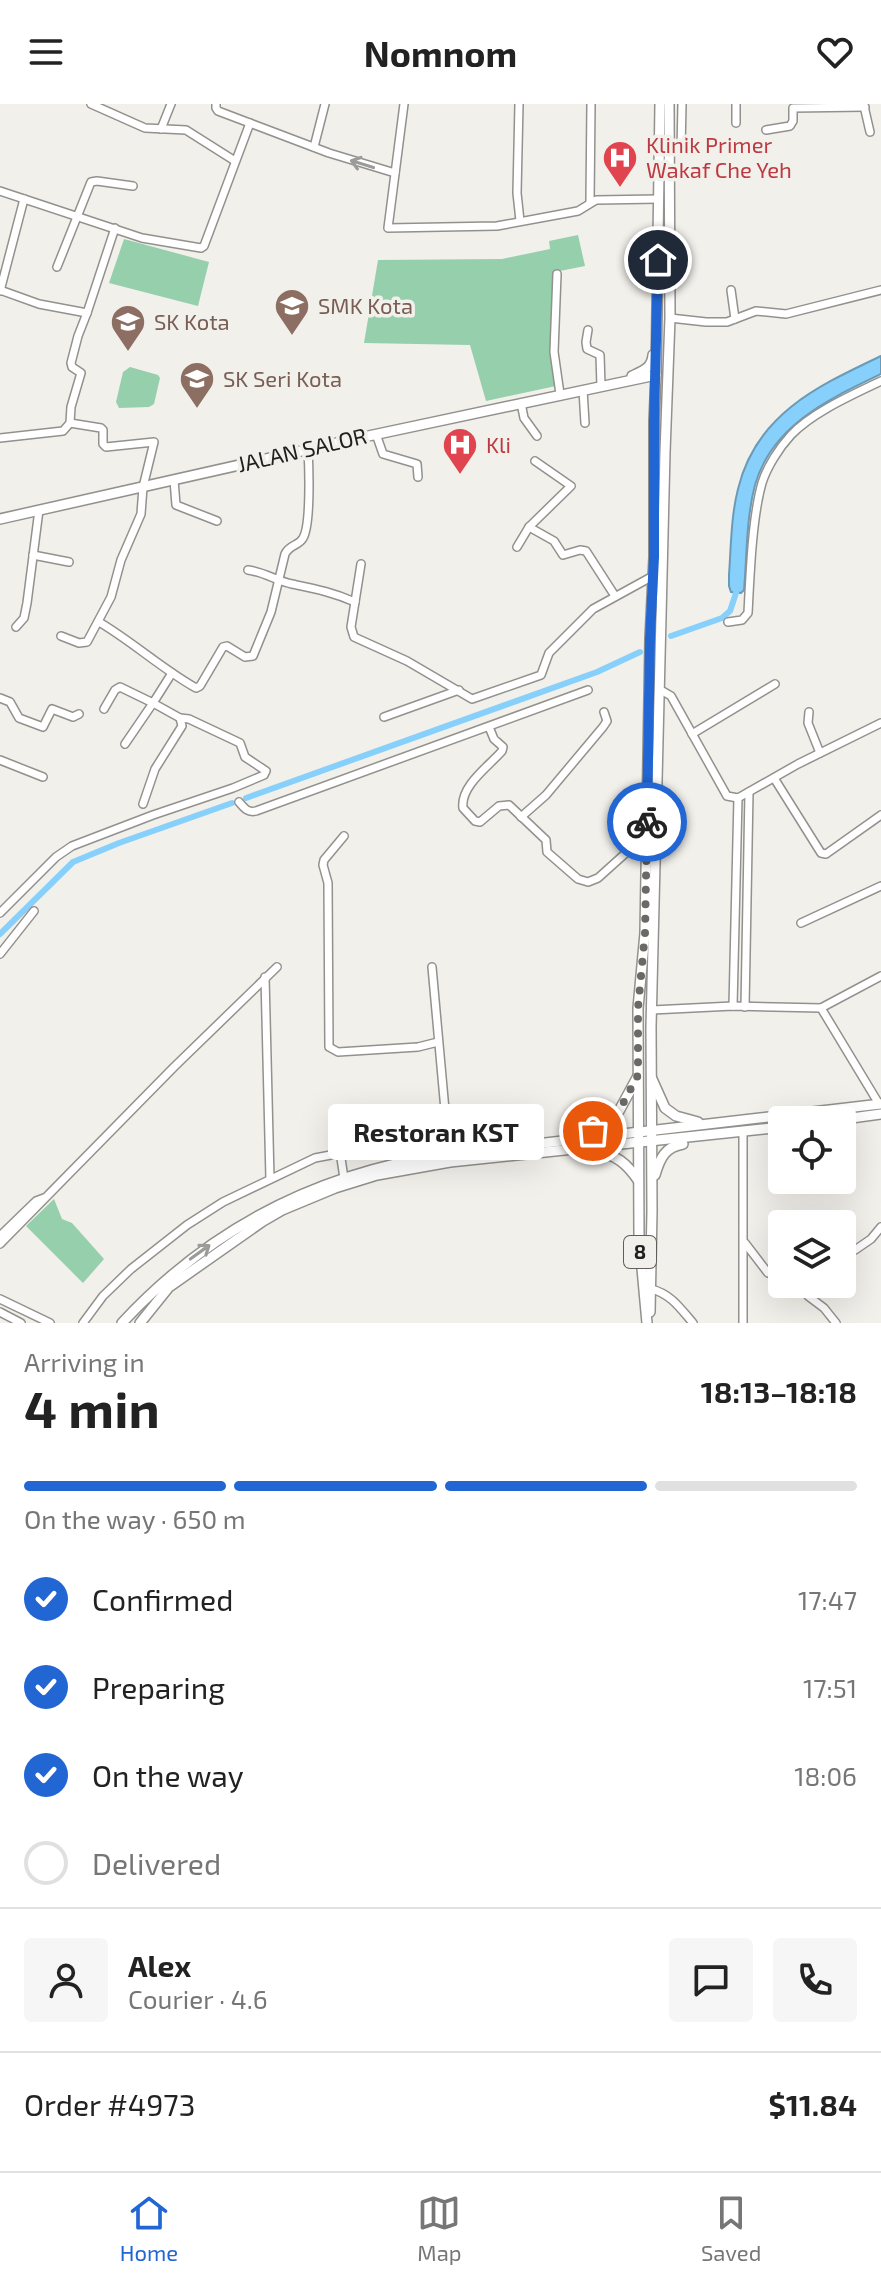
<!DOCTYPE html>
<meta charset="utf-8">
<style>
body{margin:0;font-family:"Exo 2",sans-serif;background:#f6f6f6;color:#222;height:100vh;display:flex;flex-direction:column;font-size:30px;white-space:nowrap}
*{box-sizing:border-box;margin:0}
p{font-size:26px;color:#767676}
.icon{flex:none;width:44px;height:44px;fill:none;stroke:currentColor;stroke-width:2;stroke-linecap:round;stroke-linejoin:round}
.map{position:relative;height:1219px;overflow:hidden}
.details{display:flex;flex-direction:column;background:#fff;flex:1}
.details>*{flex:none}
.fabs{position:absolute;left:768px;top:1002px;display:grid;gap:16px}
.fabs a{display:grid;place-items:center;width:88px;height:88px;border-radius:8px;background:#fff;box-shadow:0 8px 32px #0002;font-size:40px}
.pin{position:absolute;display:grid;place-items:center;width:68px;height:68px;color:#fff;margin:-34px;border:4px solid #fff;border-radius:50%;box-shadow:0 2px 8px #0007}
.courier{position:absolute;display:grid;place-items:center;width:80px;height:80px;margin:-40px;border:6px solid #2166d2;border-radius:50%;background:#fff;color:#222;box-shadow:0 2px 10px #0007}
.bubble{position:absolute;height:56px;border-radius:8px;background:#fff;box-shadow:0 8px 32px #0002;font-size:26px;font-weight:700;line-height:56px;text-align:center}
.overview em{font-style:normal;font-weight:700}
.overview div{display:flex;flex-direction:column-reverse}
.overview{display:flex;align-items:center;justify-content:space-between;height:136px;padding:0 24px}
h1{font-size:52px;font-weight:700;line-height:60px}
.bar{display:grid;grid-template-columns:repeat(4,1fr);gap:12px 8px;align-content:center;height:96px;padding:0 24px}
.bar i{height:10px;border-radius:6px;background:#e0e0e0}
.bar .current{background:#2166d2}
.bar p{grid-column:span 4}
.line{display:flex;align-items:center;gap:20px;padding:0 24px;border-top:2px solid #e0e0e0}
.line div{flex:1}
.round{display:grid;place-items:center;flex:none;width:84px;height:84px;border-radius:8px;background:#f6f6f6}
ol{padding:0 24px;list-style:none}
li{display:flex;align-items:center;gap:24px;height:88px}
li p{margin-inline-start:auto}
li .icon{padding:8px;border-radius:50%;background:#2166d2;color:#fff;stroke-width:4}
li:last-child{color:#767676}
li i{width:44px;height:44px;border:4px solid #e0e0e0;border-radius:50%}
header{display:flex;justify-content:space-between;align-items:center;height:104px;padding:0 24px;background:#fff;font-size:36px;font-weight:700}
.tabs{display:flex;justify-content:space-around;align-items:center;height:112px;border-top:2px solid #e0e0e0;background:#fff;font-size:22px;color:#767676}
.tabs a{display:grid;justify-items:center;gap:4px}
.tabs .current{color:#2166d2}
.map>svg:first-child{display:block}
.green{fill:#95cfac}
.water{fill:#88d0fc;stroke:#699bb9;stroke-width:2}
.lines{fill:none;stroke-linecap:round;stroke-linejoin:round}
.canal{stroke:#88d0fc;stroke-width:6}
.minor-casing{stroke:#93918d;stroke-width:10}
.major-casing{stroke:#93918d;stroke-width:12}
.minor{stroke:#fff;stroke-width:7}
.major{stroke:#fff;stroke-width:9}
.oneway{stroke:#9b9b9a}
.done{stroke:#6a6966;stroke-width:8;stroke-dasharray:0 14.4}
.route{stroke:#2166d2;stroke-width:10}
.labels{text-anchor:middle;stroke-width:7;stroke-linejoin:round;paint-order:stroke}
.shield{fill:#f2f0eb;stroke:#605e5c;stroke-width:2}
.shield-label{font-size:20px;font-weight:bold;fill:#21201e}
.health-label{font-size:22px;fill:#be3a42;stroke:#f2f0eb;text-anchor:start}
.education-label{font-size:22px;fill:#785e54;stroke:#f2f0eb;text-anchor:start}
.street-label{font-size:22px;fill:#21201e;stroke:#f2f0eb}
</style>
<header><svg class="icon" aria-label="menu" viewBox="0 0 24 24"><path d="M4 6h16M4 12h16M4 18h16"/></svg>Nomnom<svg class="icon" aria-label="heart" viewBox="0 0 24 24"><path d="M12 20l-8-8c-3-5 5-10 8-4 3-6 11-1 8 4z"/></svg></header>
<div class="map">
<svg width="881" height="1219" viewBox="0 0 881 1219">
<rect width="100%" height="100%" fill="#f2f0eb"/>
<!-- green -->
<g class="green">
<path d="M578,131l7,31 -30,6 -4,79 5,35 -70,15 -16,-56 -106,-2 14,-83 124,-1 48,-10 -1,-8z"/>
<path d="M124,135l85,23 -11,44 -89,-23z"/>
<path d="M130,263l28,8 2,3 -6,26 -5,3 -30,1 -3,-6 7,-30z"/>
<path d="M54,1095l8,20 10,4 32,36 -21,24 -57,-57z"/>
</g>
<!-- water -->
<path class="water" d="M881,252v18c-52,25 -109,51 -126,111 -9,34 -8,71 -11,105l-3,3 -10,-1 -2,-6v-11c2,-28 2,-59 9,-86 18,-75 80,-103 143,-133z"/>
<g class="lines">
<!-- canal -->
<g class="canal">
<path d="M671,532l51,-18 8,-7 6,-18"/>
<path d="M246,694l351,-126 43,-20"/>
<path d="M0,830l73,-72 46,-19 113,-40"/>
</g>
<defs>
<g id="minor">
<path d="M91,0l54,24 41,2 49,31"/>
<path d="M216,0v4l2,3 111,42 66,20"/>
<path d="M404,0l-16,124 109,-2 81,-15 18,-11 63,-1"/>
<path d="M519,0l-2,89 3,28"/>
<path d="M864,2l6,26"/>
<path d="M736,19v-19"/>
<path d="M161,25l10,-25"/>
<path d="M766,26l24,-4 3,-5v-13l72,-1"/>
<path d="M314,43l11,-43"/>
<path d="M668,46h13l1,-46"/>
<path d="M0,87l142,47 59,10 3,-2 46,-123"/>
<path d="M590,97l1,-97"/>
<path d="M57,163l34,-85 6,-1 36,5"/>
<path d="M557,170l-3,78 6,42"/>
<path d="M0,186l39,14 48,9"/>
<path d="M731,186l4,29"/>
<path d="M0,187l24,-92"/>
<path d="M670,214l36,4h21l29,-11 30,3 95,-24"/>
<path d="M588,226l-2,12 1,7 13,6 1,31"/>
<path d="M583,286l2,33"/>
<path d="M521,299l3,15 13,18"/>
<path d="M376,330l7,20 34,10 1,13"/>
<path d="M0,334l63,-7 7,-8 1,-16 10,-34 -9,-6 -1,-4 7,-27 9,-23 28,-85"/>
<path d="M174,376l2,25 41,16"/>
<path d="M529,423l25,14 9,14 17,-5 6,1 29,45"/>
<path d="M517,443l12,-20 42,-41 -36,-25"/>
<path d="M33,451l36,7"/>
<path d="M361,460l-10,63 3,10 53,24 65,38 69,-24 8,-22 44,-44 60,-33"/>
<path d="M248,466c16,2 29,11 44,14 24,5 40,8 63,18"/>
<path d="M99,518c34,20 63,47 97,66l4,-2 23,-39 4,-1 18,11 8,-1 18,-44 14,-58c5,-10 14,-8 18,-16 8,-13 6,-71 5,-89"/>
<path d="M728,518l14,-2 6,-7c2,-37 4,-95 14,-130 5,-16 17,-35 29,-48 22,-23 61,-40 90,-54"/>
<path d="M16,523l8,-9 3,-15 12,-93"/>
<path d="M61,532l18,7 8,-1 24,-45 10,-37 20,-46 2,-27 11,-45 -48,5 -3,-3v-14l-2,-2 -31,-5"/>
<path d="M659,585l12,7 56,100 11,2 60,-34 83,-41"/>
<path d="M0,594l10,4 9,16 24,9 9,-18 21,8 6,-3"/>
<path d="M104,605l11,-19 5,-3 33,16 -28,41"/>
<path d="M809,608l-1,11 12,30"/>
<path d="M384,613l75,-27"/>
<path d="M489,623l5,12 9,8 -1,4c-13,15 -42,35 -39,57l12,13 5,1 19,-16 10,-1 37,35 1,12 31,27 10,3 10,-4 49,-44"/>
<path d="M692,630l83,-50"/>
<path d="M0,656l43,17"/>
<path d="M774,674l47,75 5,1 55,-39"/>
<path d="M239,698c5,6 9,11 17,9l332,-121"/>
<path d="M143,700l12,-35 27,-43 -2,-8"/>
<path d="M521,713l25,-22 57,-68 4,-6 -3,-9"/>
<path d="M344,732l-20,24 -1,5 5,18 1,164 9,5 80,-5 20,-5"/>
<path d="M0,809l56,-56 16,-11 81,-31 80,-27 31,-13 2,-4 -21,-14 -5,-14 -51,-24 -9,-1 -27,-15 19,-30"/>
<path d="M801,819l80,-37"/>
<path d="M0,850l34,-43"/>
<path d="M432,863l17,187"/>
<path d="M265,873l5,202"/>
<path d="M733,902l5,-208"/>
<path d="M745,903l4,-215"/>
<path d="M821,904l58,96"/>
<path d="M652,906l81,-4 88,2 60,-32"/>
<path d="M743,1027v192"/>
<path d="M340,1048l4,26"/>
<path d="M0,1132l36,-35 8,-3"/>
<path d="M745,1139l23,30 7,2 5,-3"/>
<path d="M0,1140l174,-177 103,-100"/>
<path d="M855,1146l16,-11 10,-12"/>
<path d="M651,1185c20,5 29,19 42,34"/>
<path d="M808,1192l16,12 12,15"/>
<path d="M0,1195l50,24"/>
<path d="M0,1208l21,11"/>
<path d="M83,1219l20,-27 28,-27 56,-44 36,-23 92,-44 42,-8 89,-26"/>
</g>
<g id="major">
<path d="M632,272c11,-5 20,-8 21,-21"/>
<path d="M0,415l359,-81 297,-63"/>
<path d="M652,975l13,29 11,8 22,6"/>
<path d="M837,1016l44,-6"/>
<path d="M586,1032l23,-15 10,-10 19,-35"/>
<path d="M596,1048c20,2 31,12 42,28"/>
<path d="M655,1071c5,-17 10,-28 28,-31"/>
<path d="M650,1208l2,-101 -1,-184 14,-575 5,-134 -1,-214"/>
<path d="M122,1219c88,-95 199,-151 327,-169l432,-50"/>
<path d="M140,1219l29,-36 94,-66 19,-11 53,-22 42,-13 73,-13 332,-35"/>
<path d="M647,1219l-8,-87 -1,-228 7,-75 5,-295 4,-81v-136l2,-46 4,-271"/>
</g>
</defs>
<!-- minor casing -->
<use href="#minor" class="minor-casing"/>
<!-- major casing -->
<use href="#major" class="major-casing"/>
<!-- minor -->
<use href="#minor" class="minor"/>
<!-- major -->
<use href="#major" class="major"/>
</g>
<!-- one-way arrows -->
<defs><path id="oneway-shaft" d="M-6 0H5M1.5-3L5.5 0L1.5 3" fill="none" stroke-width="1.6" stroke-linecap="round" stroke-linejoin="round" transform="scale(2)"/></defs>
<g class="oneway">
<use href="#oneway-shaft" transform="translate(362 60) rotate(-163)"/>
<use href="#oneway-shaft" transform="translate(200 1148) rotate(-36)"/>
</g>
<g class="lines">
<!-- done -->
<path class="done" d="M593,1027l16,-10 10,-10 19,-36v-67l7,-75 2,-111"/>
<!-- route -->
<path class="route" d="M647,718l3,-184 4,-81v-136l4,-161"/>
</g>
<!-- icons -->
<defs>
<symbol id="hospital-pin" viewBox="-11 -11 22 30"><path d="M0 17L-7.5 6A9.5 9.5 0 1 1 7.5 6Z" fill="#e0444e" stroke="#f2f0eb"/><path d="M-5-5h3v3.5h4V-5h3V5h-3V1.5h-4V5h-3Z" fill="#fff"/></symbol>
<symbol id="school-pin" viewBox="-11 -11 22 30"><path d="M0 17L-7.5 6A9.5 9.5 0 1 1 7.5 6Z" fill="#8d6e63" stroke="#f2f0eb"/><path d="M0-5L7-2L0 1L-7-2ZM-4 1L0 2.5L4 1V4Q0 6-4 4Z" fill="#fff"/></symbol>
</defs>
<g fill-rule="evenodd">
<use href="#hospital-pin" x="600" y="34" width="40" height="54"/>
<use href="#school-pin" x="272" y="182" width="40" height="54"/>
<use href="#school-pin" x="108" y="198" width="40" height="54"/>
<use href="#school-pin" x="177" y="255" width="40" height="54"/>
<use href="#hospital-pin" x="440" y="321" width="40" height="54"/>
</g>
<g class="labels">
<!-- shield labels -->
<rect class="shield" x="624" y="1132" width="32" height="32" rx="6"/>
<g class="shield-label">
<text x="640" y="1155">8</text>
</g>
<!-- health labels -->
<g class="health-label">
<text x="646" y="49">Klinik Primer<tspan x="646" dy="25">Wakaf Che Yeh</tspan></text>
<text x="486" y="349">Kli</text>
</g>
<!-- education labels -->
<g class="education-label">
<text x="318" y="210">SMK Kota</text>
<text x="154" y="226">SK Kota</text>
<text x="223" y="283">SK Seri Kota</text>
</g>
<!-- street labels -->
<g class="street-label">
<text transform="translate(302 346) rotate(-13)" y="8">JALAN SALOR</text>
</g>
</g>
</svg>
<div class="fabs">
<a><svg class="icon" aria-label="locate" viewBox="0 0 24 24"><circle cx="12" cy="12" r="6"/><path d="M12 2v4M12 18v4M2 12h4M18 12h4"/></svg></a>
<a><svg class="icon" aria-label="layers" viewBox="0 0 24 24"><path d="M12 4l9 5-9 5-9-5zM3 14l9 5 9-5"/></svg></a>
</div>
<div class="pin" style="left:593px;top:1027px;background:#ea580c"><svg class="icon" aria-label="bag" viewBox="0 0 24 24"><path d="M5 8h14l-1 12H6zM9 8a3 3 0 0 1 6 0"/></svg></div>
<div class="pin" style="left:658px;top:156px;background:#1f2937"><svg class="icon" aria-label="home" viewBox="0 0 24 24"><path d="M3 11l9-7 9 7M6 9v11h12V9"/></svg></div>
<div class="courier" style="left:647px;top:718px"><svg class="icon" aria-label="bike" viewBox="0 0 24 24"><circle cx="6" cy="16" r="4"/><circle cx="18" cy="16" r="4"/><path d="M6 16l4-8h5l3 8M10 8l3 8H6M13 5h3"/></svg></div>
<div class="bubble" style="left:328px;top:1000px;width:216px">Restoran KST</div>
</div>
<section class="details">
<div class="overview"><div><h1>4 min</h1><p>Arriving in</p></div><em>18:13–18:18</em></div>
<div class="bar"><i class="current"></i><i class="current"></i><i class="current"></i><i></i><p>On the way · 650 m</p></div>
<ol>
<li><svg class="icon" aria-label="check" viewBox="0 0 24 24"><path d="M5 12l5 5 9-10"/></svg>Confirmed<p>17:47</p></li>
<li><svg class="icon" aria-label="check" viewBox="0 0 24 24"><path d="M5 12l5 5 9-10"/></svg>Preparing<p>17:51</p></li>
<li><svg class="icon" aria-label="check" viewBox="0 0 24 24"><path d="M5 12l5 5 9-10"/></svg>On the way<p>18:06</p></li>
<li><i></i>Delivered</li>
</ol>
<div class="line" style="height:144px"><a class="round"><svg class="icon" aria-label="person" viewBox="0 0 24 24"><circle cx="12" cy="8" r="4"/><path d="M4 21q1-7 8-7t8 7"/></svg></a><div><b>Alex</b><p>Courier · 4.6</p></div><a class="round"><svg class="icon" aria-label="chat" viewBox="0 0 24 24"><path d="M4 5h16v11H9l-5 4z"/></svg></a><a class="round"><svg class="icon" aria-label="phone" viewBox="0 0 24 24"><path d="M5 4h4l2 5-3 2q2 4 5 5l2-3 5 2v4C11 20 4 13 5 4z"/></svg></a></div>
<div class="line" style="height:104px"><div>Order #4973</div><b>$11.84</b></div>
</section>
<nav class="tabs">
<a class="current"><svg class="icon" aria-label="home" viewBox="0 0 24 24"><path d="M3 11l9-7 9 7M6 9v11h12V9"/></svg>Home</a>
<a><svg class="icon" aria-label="map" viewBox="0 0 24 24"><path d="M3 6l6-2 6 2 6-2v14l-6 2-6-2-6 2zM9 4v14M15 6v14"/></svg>Map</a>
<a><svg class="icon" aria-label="saved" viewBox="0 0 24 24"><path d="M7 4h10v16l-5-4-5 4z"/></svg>Saved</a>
</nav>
